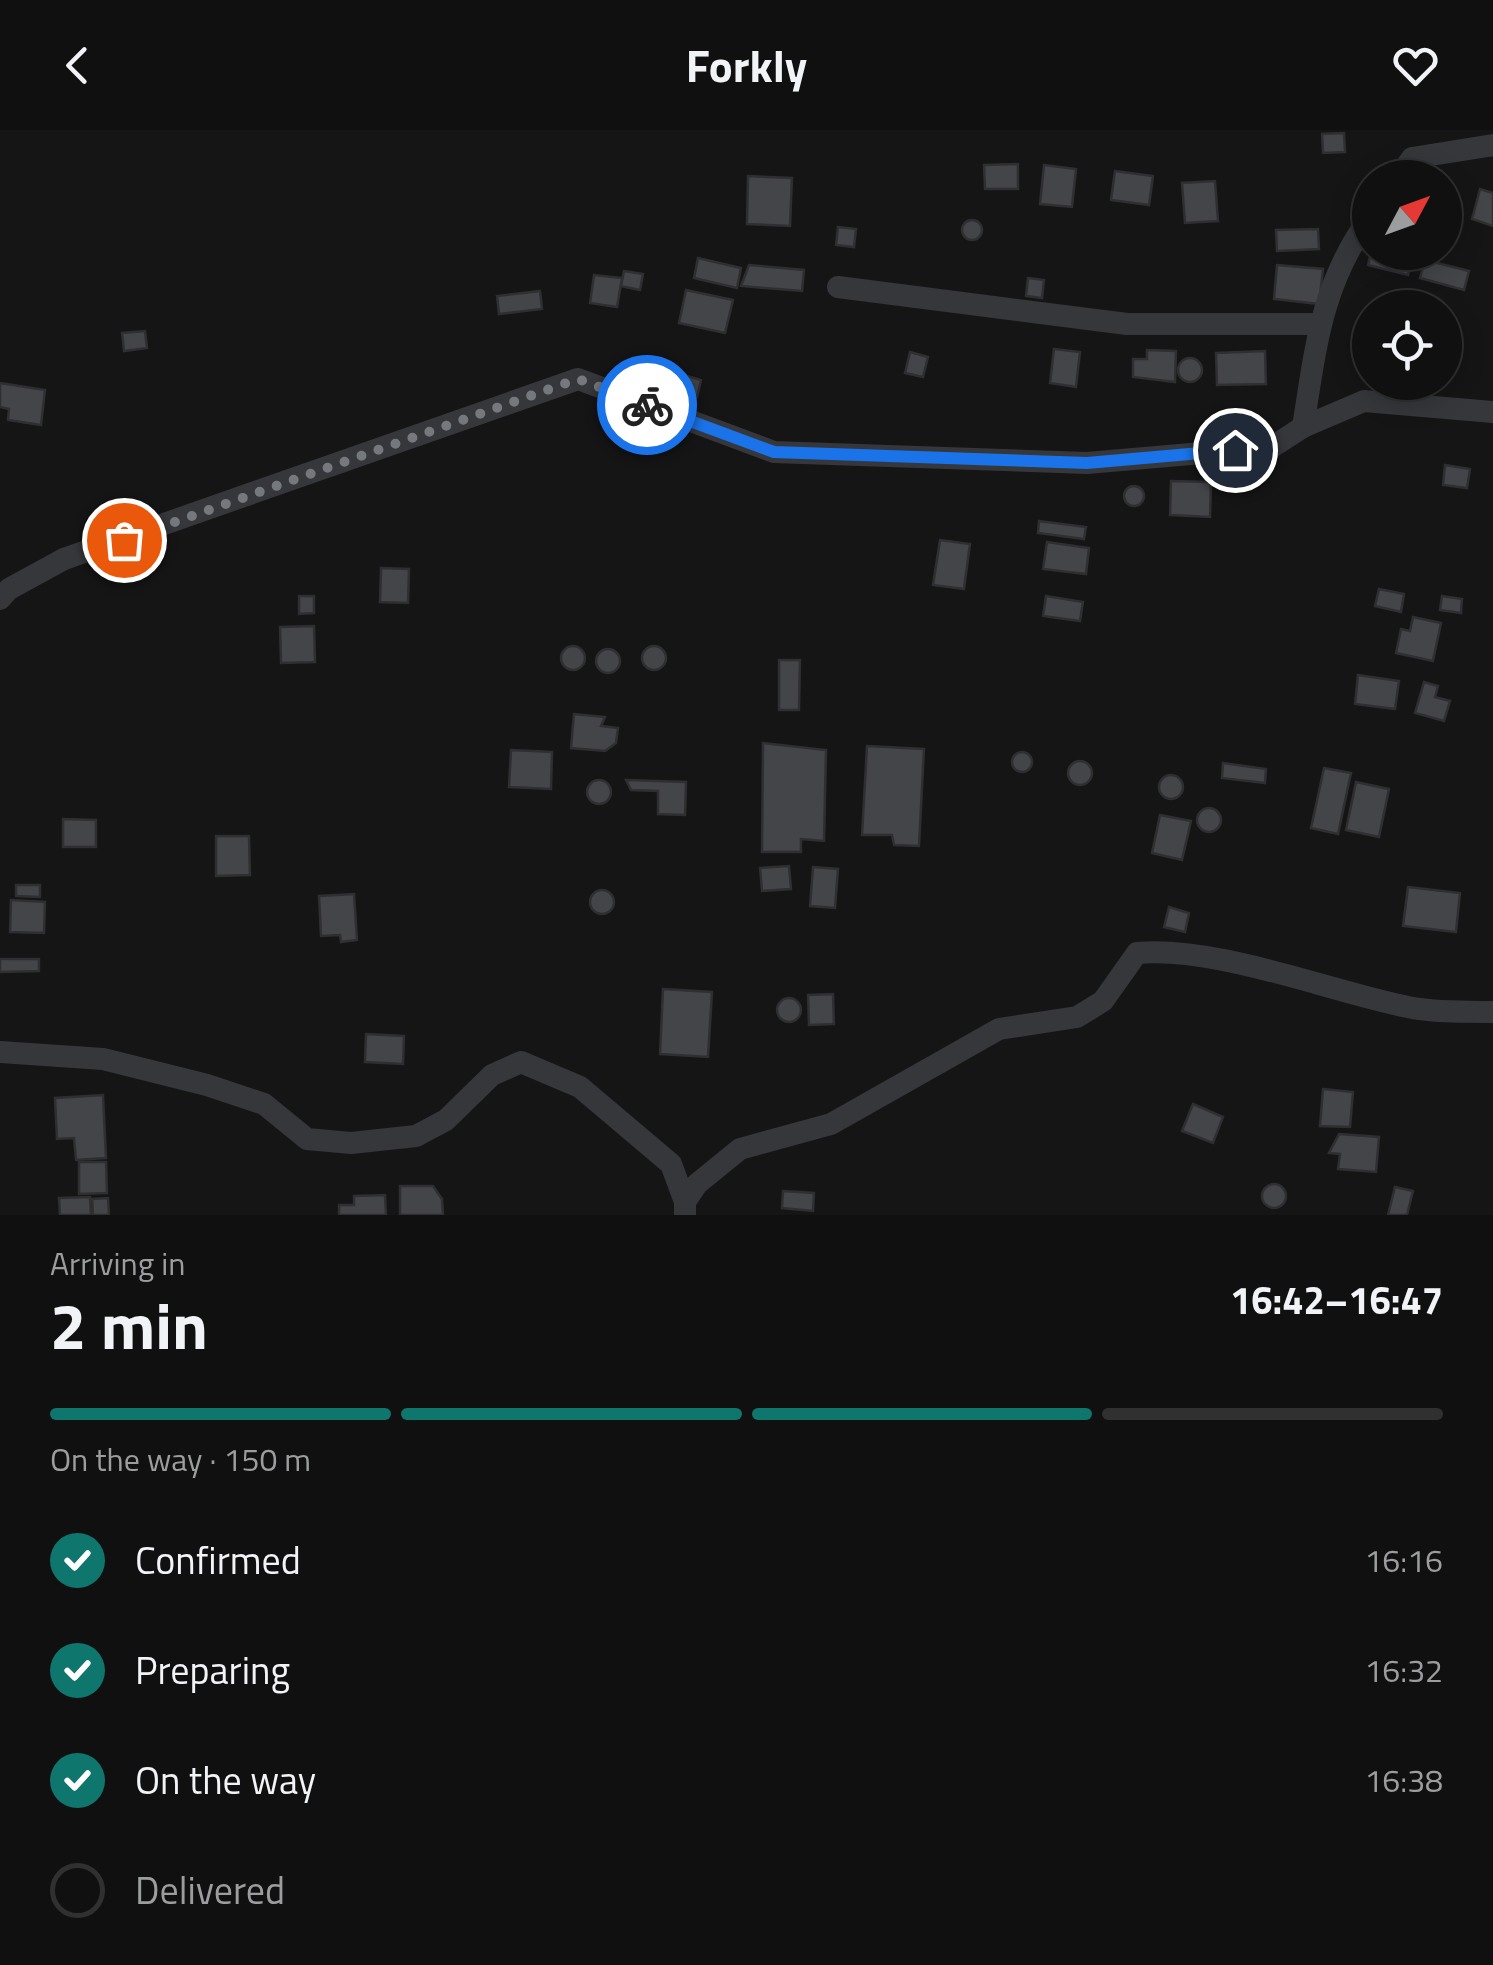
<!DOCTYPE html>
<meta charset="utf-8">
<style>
body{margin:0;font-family:"Titillium Web",sans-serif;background:#1e1e1e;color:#f1f3f6;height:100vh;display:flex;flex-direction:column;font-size:38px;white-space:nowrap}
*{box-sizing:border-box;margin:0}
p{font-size:32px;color:#9c9d9f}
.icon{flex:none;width:55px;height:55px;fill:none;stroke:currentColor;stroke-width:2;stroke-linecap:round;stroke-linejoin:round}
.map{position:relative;height:1085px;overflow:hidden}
.details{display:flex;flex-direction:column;background:#101010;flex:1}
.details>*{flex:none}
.needle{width:65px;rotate:49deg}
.controls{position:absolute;left:1352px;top:30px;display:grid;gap:20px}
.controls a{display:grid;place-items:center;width:110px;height:110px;border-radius:50%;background:#101010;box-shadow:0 5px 25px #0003,0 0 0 2px #303030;font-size:50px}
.pin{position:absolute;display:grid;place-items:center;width:85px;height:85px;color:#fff;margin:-42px;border:5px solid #fff;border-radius:50%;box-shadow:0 2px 10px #0007}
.courier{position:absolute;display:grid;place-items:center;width:100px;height:100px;margin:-50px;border:8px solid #1a73e8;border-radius:50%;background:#fff;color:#222;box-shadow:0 2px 12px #0007}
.headline em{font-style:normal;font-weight:700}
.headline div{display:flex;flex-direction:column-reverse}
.headline{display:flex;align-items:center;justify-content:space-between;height:170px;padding:0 50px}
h1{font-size:65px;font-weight:700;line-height:75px}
.bar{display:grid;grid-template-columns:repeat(4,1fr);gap:15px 10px;align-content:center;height:120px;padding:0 50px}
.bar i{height:12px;border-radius:8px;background:#303030}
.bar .active{background:#0f766e}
.bar p{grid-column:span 4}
ol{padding:0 50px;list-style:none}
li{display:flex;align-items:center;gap:30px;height:110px}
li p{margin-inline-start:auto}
li .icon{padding:10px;border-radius:50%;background:#0f766e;color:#fff;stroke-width:4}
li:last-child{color:#9c9d9f}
li i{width:55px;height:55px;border:5px solid #303030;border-radius:50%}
header{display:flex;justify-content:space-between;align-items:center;height:130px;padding:0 50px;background:#101010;font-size:45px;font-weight:700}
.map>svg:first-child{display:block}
.building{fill:#444549;stroke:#2f2f32;stroke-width:2.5}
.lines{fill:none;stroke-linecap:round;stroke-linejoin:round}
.minor{stroke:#36373b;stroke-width:22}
.done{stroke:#75787d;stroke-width:10;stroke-dasharray:0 18}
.route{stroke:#1a73e8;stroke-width:12}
</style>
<header><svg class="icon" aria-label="back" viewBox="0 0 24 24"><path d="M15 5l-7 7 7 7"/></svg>Forkly<svg class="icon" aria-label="heart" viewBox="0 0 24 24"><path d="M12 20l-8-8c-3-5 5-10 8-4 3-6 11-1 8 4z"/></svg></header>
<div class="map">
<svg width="1493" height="1085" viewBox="0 0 1493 1085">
<rect width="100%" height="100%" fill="#151516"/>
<!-- building -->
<g class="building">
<path d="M1344,3l1,19 -22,1 -1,-19z"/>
<path d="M1018,34v25h-33l-1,-24z"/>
<path d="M1044,35l32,4 -4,38 -32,-3z"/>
<path d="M1115,41l38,5 -4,29 -38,-5z"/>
<path d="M748,46l44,2 -2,48 -43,-2z"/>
<path d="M1215,51l3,40 -33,2 -3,-40z"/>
<path d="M1480,59l13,4v33l-21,-7z"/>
<circle cx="972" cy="100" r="10"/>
<path d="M838,97l18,2 -2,18 -18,-2z"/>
<path d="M1318,99l1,20 -42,2 -1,-21z"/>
<path d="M1371,122h42l-5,23 -40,-10z"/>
<path d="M698,128l43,10 -4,20 -43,-10z"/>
<path d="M1425,130l44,11 -5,19 -44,-12z"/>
<path d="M749,135l55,5 -2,21 -61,-5z"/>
<path d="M1277,135l46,4 -4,35 -45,-5z"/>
<path d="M624,141l19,3 -3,16 -19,-4z"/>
<path d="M594,145l28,3 -5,29 -27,-4z"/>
<path d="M1028,148l16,2 -2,18 -16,-2z"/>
<path d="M686,160l47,10 -8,33 -46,-10z"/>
<path d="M540,161l2,18 -43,5 -2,-18z"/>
<path d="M145,201l2,17 -23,3 -2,-18z"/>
<path d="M1054,219l26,3 -4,35 -26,-4z"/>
<path d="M1147,220l29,1 -1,31 -42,-5v-18h14z"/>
<path d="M1265,221l1,33 -49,1 -1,-32z"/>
<path d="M910,222l18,5 -5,20 -18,-4z"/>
<circle cx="1190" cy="240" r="12"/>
<path d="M671,241l30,9 -4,17 -31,-9z"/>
<path d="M0,253l45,7 -4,35 -33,-5 1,-11 -9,-2z"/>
<path d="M1445,335l25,4 -3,19 -24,-3z"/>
<path d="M1171,351l40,1 -1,35 -40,-2z"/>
<circle cx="1134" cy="366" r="10"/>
<path d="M1039,391l47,6 -2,12 -46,-6z"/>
<path d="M940,410l30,4 -6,45 -31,-4z"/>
<path d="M1047,412l42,6 -3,26 -43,-5z"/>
<path d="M381,438l28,1 -1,34 -28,-1z"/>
<path d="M1379,459l25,5 -3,18 -26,-6z"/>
<path d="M299,466h15v17l-15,1z"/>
<path d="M1046,466l37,6 -3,19 -37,-5z"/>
<path d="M1442,466l20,3 -1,14 -21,-3z"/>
<path d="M1413,487l28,6 -8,38 -37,-8 5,-24 9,2z"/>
<path d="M314,496l1,36 -34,1 -1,-36z"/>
<circle cx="654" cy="528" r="12"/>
<circle cx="573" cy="528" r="12"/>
<circle cx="608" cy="531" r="12"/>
<path d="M779,530h21l-1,50h-20z"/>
<path d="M1358,545l41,6 -4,28 -40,-5z"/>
<path d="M1424,552l14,4 -3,11 15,4 -6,20 -29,-8z"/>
<path d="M574,584l31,3 -4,9 17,2 -2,15 -11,8 -34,-3z"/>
<path d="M763,613l63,7 -2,91 -23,-2v13h-39z"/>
<path d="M867,616l57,3 -5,97 -25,-1 -2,-10h-30z"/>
<path d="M511,620l41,2 -1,37 -42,-2z"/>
<circle cx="1022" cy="632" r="10"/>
<circle cx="1080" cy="643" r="12"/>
<path d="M1223,633l43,6 -1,14 -43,-5z"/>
<path d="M1324,638l27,5 -13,61 -27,-6z"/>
<circle cx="1171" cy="657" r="12"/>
<circle cx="599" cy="662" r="12"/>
<path d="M626,650l60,2 -1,33 -27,-1v-23l-27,-1z"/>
<path d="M1356,652l33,7 -10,48 -33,-7z"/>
<circle cx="1209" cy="690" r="12"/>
<path d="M1160,685l31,6 -9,39 -30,-7z"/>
<path d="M63,689l33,1v27h-33z"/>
<path d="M216,706h33l1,39 -34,1z"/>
<path d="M789,736l2,23 -29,2 -2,-23z"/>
<path d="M813,737l25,2 -3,39 -25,-2z"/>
<path d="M16,755h24v12l-24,-1z"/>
<path d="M1408,757l52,6 -4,39 -53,-6z"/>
<circle cx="602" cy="772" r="12"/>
<path d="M354,764l3,46 -16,2 -1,-7 -19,1 -2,-40z"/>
<path d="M11,770l34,2 -1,31 -34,-1z"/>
<path d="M1169,777l20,6 -4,19 -21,-5z"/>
<path d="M0,829h39v12l-39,1z"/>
<path d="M663,859l49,3 -4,65 -48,-3z"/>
<path d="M833,864l1,30 -25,1 -1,-30z"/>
<circle cx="789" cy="880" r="12"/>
<path d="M366,904l38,2 -1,28 -38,-2z"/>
<path d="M1323,959l30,3 -3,35 -30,-1z"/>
<path d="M103,965l3,63 -30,2 -2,-22 -17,1 -2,-41z"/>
<path d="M1193,974l30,13 -10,26 -31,-12z"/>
<path d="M1339,1004l40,3 -3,35 -38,-3 2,-15 -11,-1z"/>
<path d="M79,1032h27l1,31 -28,1z"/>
<circle cx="1274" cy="1066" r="12"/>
<path d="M400,1056h33l9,13 1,16h-43z"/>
<path d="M1395,1057l18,4 -6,24h-19z"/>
<path d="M783,1061l31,2 -1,18 -31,-3z"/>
<path d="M385,1065l1,20h-47v-10h15v-9z"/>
<path d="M90,1067l1,18h-31l-1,-17z"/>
<path d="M108,1068l1,17h-16l-1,-16z"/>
</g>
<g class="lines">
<!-- minor -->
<g class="minor">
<path d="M1398,48l14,-20 81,-13"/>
<path d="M838,157l289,37h192"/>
<path d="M1303,297c13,-81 18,-142 67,-210"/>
<path d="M0,469l9,-10 55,-30 514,-180 196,73 313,11 185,-16 31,-20 61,-26 129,11"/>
<path d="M0,922l103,7 104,26 57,19 43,35 44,4 65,-7 30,-16 46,-45 29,-13 59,25 91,77 14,38v12"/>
<path d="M685,1072l12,-18 43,-35 91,-25 168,-95 78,-12 26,-16 34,-48c80,-7 192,38 271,54 27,6 58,4 85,5"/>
</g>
</g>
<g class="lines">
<!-- done -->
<path class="done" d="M124,410l454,-161 69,26"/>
<!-- route -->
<path class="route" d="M647,275l127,47 313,11 148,-13"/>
</g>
</svg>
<div class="controls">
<a><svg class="needle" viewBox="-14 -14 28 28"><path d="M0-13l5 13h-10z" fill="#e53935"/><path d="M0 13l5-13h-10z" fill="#9c9d9f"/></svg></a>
<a><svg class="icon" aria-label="locate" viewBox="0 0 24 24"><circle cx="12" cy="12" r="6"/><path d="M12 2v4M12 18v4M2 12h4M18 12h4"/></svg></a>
</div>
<div class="pin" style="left:124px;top:410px;background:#ea580c"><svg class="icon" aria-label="bag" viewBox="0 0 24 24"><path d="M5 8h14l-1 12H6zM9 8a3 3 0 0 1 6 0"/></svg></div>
<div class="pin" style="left:1235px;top:320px;background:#1f2937"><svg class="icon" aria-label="home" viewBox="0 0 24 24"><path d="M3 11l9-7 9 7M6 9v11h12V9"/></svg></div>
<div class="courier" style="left:647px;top:275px"><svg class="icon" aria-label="bike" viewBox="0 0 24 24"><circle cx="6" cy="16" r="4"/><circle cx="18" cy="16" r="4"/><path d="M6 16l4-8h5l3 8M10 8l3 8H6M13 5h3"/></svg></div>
</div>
<section class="details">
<div class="headline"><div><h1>2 min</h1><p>Arriving in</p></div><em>16:42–16:47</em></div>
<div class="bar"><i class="active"></i><i class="active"></i><i class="active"></i><i></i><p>On the way · 150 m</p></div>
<ol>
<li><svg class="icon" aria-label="check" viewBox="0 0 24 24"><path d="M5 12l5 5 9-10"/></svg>Confirmed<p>16:16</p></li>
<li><svg class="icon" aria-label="check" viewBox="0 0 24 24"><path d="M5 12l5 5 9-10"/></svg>Preparing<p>16:32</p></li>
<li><svg class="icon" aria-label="check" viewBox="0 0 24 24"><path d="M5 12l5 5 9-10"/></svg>On the way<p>16:38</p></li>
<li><i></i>Delivered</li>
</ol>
</section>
